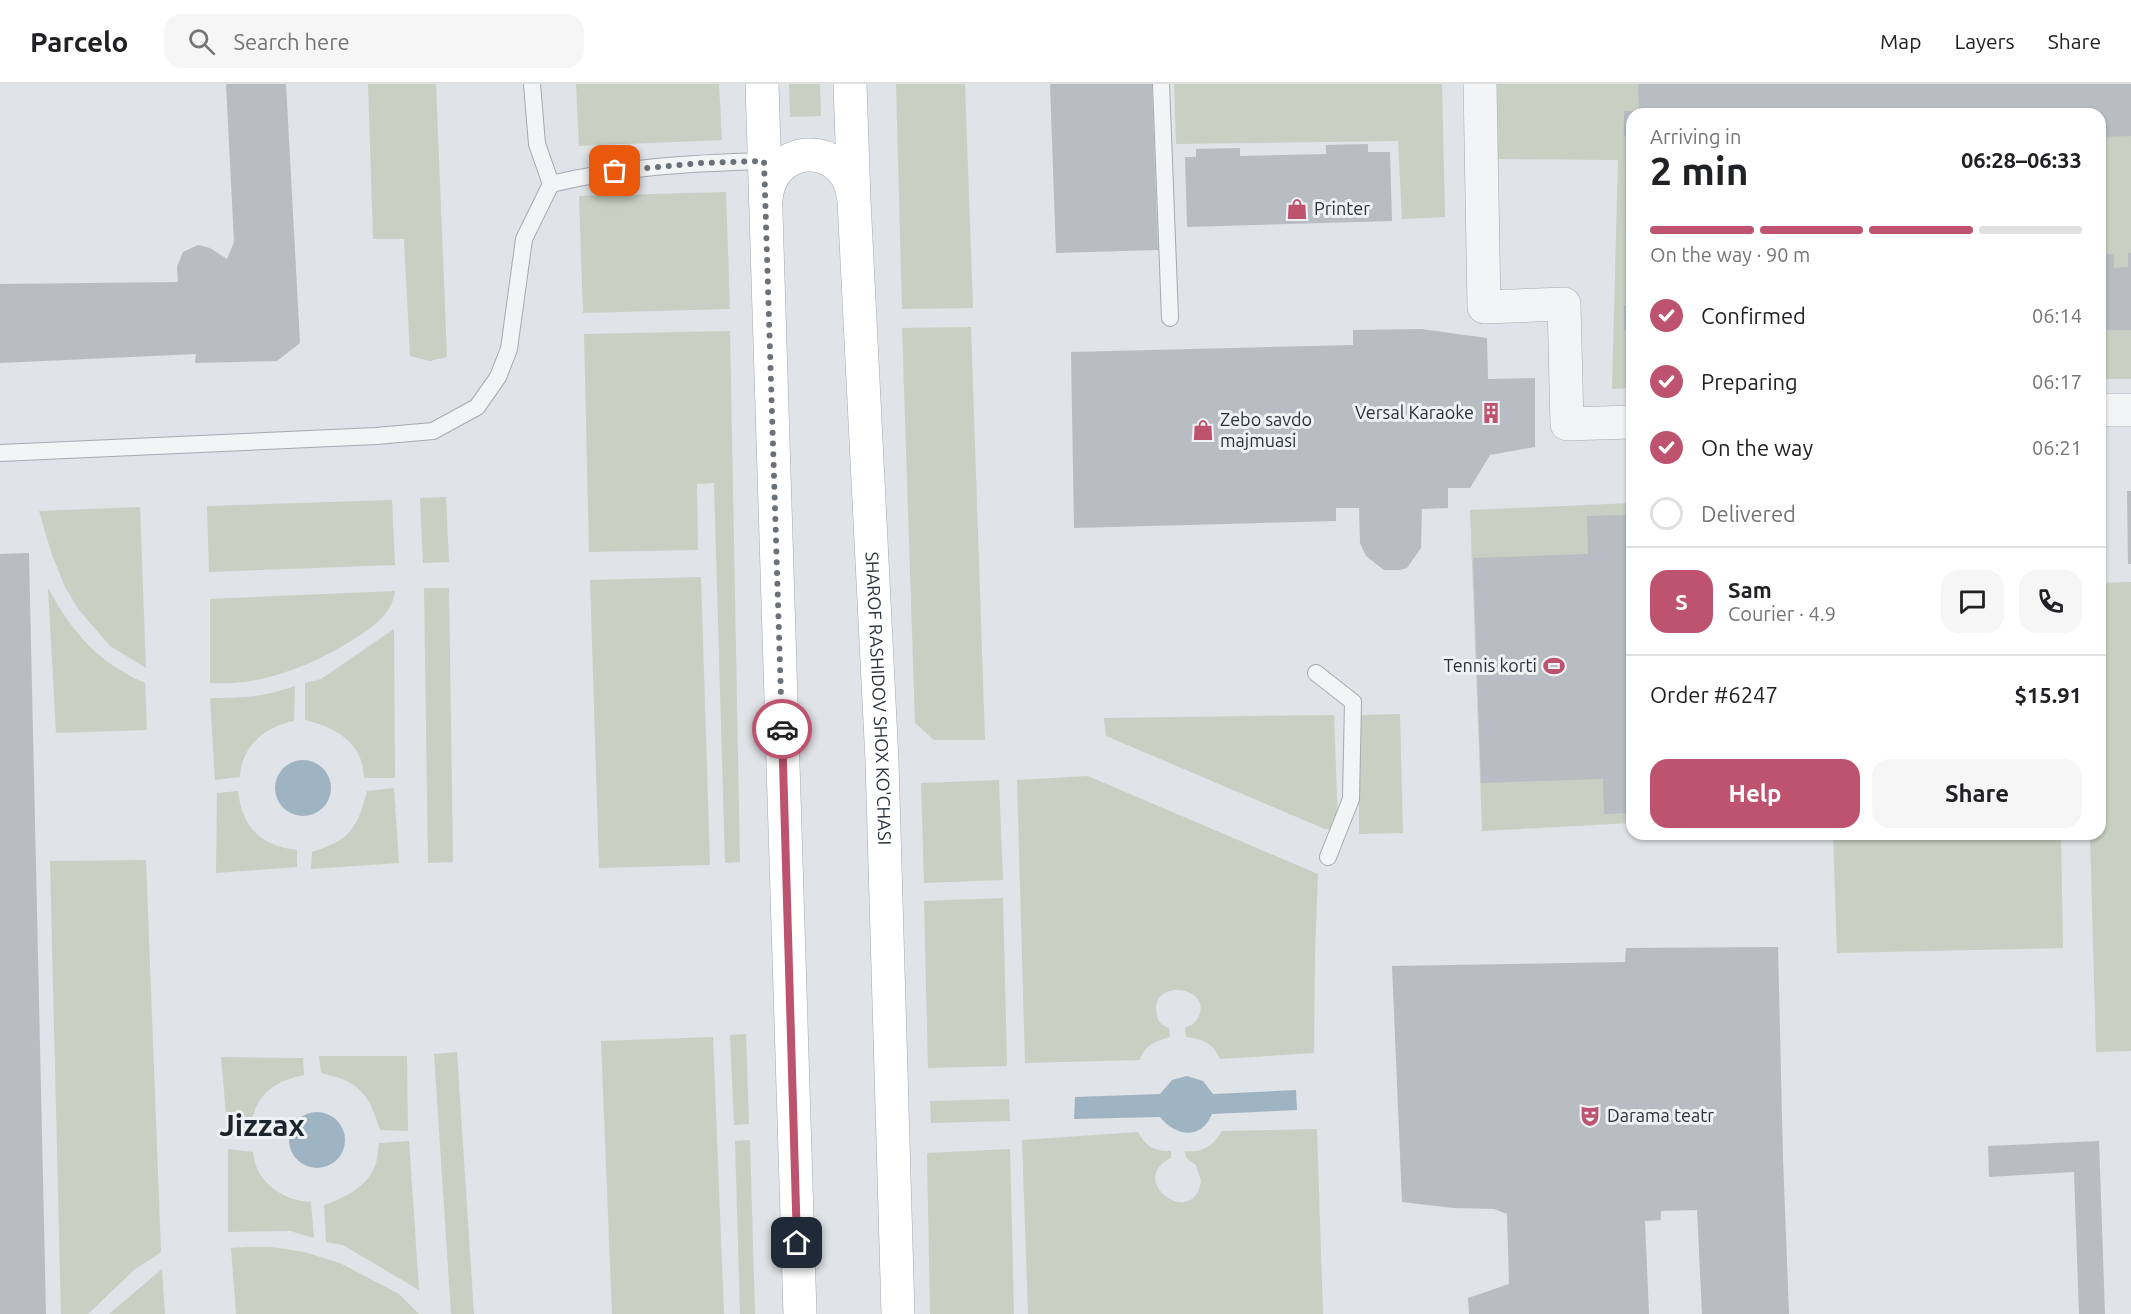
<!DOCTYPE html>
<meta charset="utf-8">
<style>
body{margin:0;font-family:Ubuntu,sans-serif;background:#f6f6f6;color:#202124;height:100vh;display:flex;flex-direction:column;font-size:22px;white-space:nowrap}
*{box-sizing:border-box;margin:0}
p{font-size:20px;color:#757577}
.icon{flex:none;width:33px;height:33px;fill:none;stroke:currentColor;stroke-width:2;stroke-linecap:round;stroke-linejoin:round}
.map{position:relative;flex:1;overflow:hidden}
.sheet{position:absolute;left:1626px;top:24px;width:480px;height:732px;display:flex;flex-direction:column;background:#fff;border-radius:18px;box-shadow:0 2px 4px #0004}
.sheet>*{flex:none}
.pin{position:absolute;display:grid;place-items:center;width:51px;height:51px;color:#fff;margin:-26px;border-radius:12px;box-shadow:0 3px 9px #0006}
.courier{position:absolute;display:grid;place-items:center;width:60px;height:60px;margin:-30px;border:4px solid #be536f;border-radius:50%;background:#fff;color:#222;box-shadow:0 2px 8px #0007}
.overview em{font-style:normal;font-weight:700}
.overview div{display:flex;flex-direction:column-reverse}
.overview{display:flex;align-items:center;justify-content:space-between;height:102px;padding:0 24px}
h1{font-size:39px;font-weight:700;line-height:45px}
.bar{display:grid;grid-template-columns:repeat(4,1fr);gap:9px 6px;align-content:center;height:72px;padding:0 24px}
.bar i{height:8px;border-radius:4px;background:#e0e0e0}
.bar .on{background:#be536f}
.bar p{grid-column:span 4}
.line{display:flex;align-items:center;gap:15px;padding:0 24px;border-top:2px solid #e0e0e0}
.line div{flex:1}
.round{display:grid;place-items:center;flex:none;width:63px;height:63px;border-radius:18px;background:#f6f6f6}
ol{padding:0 24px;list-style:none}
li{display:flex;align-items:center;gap:18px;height:66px}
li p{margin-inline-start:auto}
li .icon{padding:6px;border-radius:50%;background:#be536f;color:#fff;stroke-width:4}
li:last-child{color:#757577}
li i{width:33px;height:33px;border:3px solid #e0e0e0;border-radius:50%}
.action{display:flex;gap:12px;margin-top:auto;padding:12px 24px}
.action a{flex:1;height:69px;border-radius:18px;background:#be536f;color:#fff;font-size:24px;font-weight:700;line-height:69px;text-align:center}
.action a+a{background:#f6f6f6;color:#202124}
header{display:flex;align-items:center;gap:36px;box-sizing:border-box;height:84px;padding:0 30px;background:#fff;border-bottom:2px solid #e0e0e0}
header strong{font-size:28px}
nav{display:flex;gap:33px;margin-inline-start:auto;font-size:21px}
.search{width:420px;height:54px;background:#f6f6f6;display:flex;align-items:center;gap:15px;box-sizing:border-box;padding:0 21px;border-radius:18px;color:#757577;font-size:22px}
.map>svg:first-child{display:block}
.green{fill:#c7d0c2}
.water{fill:#9fb4c3}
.building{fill:#b7bdc3}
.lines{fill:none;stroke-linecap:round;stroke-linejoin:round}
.service-casing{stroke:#a6abb0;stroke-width:18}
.minor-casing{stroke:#a6abb0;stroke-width:34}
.primary-casing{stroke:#a0a9b1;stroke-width:34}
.service{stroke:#f2f4f6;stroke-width:16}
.minor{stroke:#f2f4f6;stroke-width:33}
.primary{stroke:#fff;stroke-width:33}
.done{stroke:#6a7178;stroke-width:6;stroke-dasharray:0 10.8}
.route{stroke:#be536f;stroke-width:8}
.labels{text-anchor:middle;stroke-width:6;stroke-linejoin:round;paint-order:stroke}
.poi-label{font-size:18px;fill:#2a333c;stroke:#eff2f5;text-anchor:start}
.street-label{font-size:18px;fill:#2a333c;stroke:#eff2f5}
.town-label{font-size:30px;font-weight:bold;fill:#1c242d;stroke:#eff2f5}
</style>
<header>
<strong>Parcelo</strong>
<div class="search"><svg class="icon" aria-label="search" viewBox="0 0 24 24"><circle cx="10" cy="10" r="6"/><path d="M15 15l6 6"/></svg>Search here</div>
<nav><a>Map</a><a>Layers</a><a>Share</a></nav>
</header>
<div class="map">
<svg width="2131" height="1230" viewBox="0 0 2131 1230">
<rect width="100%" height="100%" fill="#e0e3e7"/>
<!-- green -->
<g class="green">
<path d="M368,0h68l11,273 -17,4 -20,-5 -6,-117h-31z"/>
<path d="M576,0h143l3,56 -143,6z"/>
<path d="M789,0h31l1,32 -31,1z"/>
<path d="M896,0h69l8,224 -71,1z"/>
<path d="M1174,0h268l3,133 -43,2 -4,-78 -222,3z"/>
<path d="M1497,0h634v295h-31v-265h-468v274l-20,1 6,-229 -120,-1z"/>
<path d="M726,108l4,117 -147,4 -4,-117z"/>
<path d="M971,243l14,413h-51l-19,-17 -13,-395z"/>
<path d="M730,247l10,531 -15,1 -11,-380 -17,1 1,66 -109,2 -5,-218z"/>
<path d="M446,413l3,65 -26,1 -3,-65z"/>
<path d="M392,416l3,65 -186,7 -2,-66z"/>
<path d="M1632,419v320l-150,8 -12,-321z"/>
<path d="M140,423l6,161 -36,-22 -31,-36 -14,-23 -14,-35 -12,-41z"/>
<path d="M701,493l9,288 -111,3 -9,-288z"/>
<path d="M2131,498v469l-35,1 -6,-218h10v-251z"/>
<path d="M48,504c25,45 49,74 97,95l2,47 -91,3z"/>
<path d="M424,504h25l4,274 -25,1z"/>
<path d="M395,507c-3,23 -22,36 -41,48 -43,27 -92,47 -144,44v-84z"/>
<path d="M394,545l1,149h-31c-1,-6 -1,-14 -4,-20 -8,-22 -33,-33 -55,-38v-37l16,-4z"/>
<path d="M295,602l-1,35c-28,5 -53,25 -54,56l-25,3 -5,-82c32,0 54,-1 85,-12z"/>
<path d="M1400,630l3,119 -44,1v-119z"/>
<path d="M1334,631l4,108 -2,7 -11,-1 -219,-93 -2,-18z"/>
<path d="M1088,692l230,98 -3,77 -1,102 -94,6c-7,-16 -17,-20 -34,-22l-1,-10c7,-1 11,-5 14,-11 13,-31 -52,-38 -42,0 1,7 7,10 12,12l1,9c-14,4 -26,8 -30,23l-115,3 -8,-283z"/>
<path d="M999,696l4,100 -79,3 -3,-100z"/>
<path d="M394,704l5,75 -88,6 1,-17c38,-12 45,-23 55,-61z"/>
<path d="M238,707c4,36 23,55 59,59v17l-81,6 1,-80z"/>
<path d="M1833,750h228l2,114 -226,5z"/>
<path d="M146,776l15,392 -27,18 -46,44h-27l-11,-453z"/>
<path d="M1003,814l4,168 -79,2 -4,-167z"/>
<path d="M746,950l3,90 -15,1 -4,-90z"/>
<path d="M713,953l11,277h-112l-11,-273z"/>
<path d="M457,968l17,262h-23l-17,-260z"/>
<path d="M319,972h88l1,75 -28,-1c-12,-38 -20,-48 -59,-57z"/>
<path d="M221,973l82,1 1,17c-36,7 -53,26 -54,62h-22z"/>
<path d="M1009,1015l1,22 -79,2 -1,-22z"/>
<path d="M1317,1045l6,185h-295l-6,-174 116,-8c8,15 16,19 33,19v7c-46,22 23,73 30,23l-5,-16 -10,-7 -1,-7c18,2 29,-6 37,-20z"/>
<path d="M750,1056l5,174h-15l-5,-173z"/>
<path d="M409,1057l10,149 -76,-45 -17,-3 -2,-37c21,-7 45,-19 52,-42 2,-6 2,-13 3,-20z"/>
<path d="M228,1065l25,3c2,29 29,49 58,50l3,36 -24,-7 -62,1z"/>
<path d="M1010,1065l4,165h-84l-3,-161z"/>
<path d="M246,1163h25l33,5 36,11 59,31 20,20h-183l-5,-66z"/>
<path d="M162,1185l3,45h-56z"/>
</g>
<!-- water -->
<g class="water">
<circle cx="303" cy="704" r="28"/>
<path d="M1187,992l16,5 10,13 83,-4 1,20 -85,4c-11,27 -37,22 -52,3l-86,2 1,-22 85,-3 12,-14z"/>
<circle cx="317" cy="1056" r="28"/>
</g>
<!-- building -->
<g class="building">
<path d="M226,0h60l14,259 -23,18 -82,2 1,-9 -196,9v-79l178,-2 -1,-15 6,-15 15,-7 12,3 17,11 7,-17z"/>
<path d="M1050,0h102l6,166 -102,3z"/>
<path d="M1638,0h493v52l-31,1v-23h-468v22h-8v-25h15z"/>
<path d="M1368,60v8h22l2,69 -205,6 -2,-70h11v-8l44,-1v8l86,-2v-9z"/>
<path d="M2128,169h3v77h-31v-75l14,-1v14l14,-1z"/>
<rect x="1624" y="221" width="8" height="25"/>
<path d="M1421,245l66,9 1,41 47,-1v69l-45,8 -20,33h-22v20l-26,1 -1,39 -14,20 -7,2h-16l-18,-14 -6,-13 -1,-35h-23v13l-262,7 -3,-176 282,-7v-15z"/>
<path d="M2127,407h4v73h-3z"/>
<path d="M1632,431v298l-28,1 -1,-35 -122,4 -8,-225 115,-4 -1,-38z"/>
<path d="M29,469l17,761h-46v-760z"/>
<path d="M1778,863l5,211 6,156h-87l-5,-104 -36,1v9l-16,1 4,93h-180l-1,-16 41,-14 -2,-70 -13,-5 -41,-1 -51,-6 -10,-236 233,-4 1,-14z"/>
<path d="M2099,1057l6,173h-26l-5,-142 -85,5 -1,-31z"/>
</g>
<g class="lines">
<defs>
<g id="service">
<path d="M532,0l5,60 14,40"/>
<path d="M1161,0l9,234"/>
<path d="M0,369l376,-17 57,-5 44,-24 21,-30 11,-28 15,-110 27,-55c70,-17 141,-21 213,-23"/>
<path d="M1316,589l37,29 -2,97 -23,58"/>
</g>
<g id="minor">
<path d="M1480,0l4,223 80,-3 3,120 65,-2"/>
<path d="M2100,326h31"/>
</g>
<g id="primary">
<path d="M762,0l38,1230"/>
<path id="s1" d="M850,0l4,116 28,561 16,553"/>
<path d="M766,115c5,-57 79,-59 87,-4"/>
</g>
</defs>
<!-- service casing -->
<use href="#service" class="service-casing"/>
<!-- minor casing -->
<use href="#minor" class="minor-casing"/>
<!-- primary casing -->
<use href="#primary" class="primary-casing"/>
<!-- service -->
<use href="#service" class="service"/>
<!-- minor -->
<use href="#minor" class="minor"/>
<!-- primary -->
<use href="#primary" class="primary"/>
</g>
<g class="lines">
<!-- done -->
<path class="done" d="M615,87l85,-8 64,-2 18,568"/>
<!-- route -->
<path class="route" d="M782,645l15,514"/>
</g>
<!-- icons -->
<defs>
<symbol id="shop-bare" viewBox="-9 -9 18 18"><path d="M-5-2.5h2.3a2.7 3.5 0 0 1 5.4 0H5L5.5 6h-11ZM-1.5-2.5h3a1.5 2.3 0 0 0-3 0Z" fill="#be536f" stroke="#eff2f5" stroke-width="2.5" paint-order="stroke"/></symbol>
<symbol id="building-bare" viewBox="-9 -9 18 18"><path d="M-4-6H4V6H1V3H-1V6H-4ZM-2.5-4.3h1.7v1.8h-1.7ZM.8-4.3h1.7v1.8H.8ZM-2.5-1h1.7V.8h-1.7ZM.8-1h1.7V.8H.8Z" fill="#be536f" stroke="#eff2f5" stroke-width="2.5" paint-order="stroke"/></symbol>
<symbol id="stadium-bare" viewBox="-9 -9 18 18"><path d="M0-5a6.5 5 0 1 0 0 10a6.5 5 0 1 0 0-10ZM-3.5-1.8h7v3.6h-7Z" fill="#be536f" stroke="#eff2f5" stroke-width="2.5" paint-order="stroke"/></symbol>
<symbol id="theatre-bare" viewBox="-9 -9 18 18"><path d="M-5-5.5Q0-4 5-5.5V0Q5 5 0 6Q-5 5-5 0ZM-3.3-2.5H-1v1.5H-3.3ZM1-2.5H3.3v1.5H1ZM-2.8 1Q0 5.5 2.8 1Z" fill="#be536f" stroke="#eff2f5" stroke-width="2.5" paint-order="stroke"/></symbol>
</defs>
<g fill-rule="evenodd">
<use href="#shop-bare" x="1282" y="110" width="30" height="30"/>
<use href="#building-bare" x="1476" y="314" width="30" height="30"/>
<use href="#shop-bare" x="1188" y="331" width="30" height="30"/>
<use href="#stadium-bare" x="1539" y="567" width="30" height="30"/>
<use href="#theatre-bare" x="1575" y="1017" width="30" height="30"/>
</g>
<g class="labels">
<!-- poi labels -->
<g class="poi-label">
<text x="1314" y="131">Printer</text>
<text x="1474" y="335" text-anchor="end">Versal Karaoke</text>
<text x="1220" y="342">Zebo savdo<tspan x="1220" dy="21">majmuasi</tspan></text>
<text x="1537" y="588" text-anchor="end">Tennis korti</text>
<text x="1607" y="1038">Darama teatr</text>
</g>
<!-- street labels -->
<g class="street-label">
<text dy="6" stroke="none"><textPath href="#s1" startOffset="615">SHAROF RASHIDOV SHOX KO'CHASI</textPath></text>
</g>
<!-- town labels -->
<g class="town-label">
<text x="262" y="1052">Jizzax</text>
</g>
</g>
</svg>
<div class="pin" style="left:615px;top:87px;background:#ea580c"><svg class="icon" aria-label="bag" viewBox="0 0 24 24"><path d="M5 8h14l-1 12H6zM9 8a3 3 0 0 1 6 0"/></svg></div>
<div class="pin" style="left:797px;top:1159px;background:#1f2937"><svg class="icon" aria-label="home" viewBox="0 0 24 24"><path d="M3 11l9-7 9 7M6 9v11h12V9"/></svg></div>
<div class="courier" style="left:782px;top:645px"><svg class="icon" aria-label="car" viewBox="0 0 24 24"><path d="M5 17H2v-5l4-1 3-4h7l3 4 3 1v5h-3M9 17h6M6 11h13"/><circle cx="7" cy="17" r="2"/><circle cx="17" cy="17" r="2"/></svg></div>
<section class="sheet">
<div class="overview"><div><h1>2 min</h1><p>Arriving in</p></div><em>06:28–06:33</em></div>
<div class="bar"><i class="on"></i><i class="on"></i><i class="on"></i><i></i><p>On the way · 90 m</p></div>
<ol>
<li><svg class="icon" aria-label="check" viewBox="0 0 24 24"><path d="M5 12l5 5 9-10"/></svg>Confirmed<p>06:14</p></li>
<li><svg class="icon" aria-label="check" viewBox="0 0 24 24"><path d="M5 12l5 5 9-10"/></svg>Preparing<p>06:17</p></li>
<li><svg class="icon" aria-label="check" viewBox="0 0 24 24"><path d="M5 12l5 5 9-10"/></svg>On the way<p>06:21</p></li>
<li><i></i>Delivered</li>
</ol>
<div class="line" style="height:108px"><b class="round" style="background:#be536f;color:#fff">S</b><div><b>Sam</b><p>Courier · 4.9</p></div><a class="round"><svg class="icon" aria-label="chat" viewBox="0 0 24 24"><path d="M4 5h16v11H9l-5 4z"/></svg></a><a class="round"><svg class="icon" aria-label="phone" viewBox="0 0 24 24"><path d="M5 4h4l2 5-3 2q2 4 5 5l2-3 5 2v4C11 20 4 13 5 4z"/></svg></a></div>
<div class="line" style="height:78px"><div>Order #6247</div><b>$15.91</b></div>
<div class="action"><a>Help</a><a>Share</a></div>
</section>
</div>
